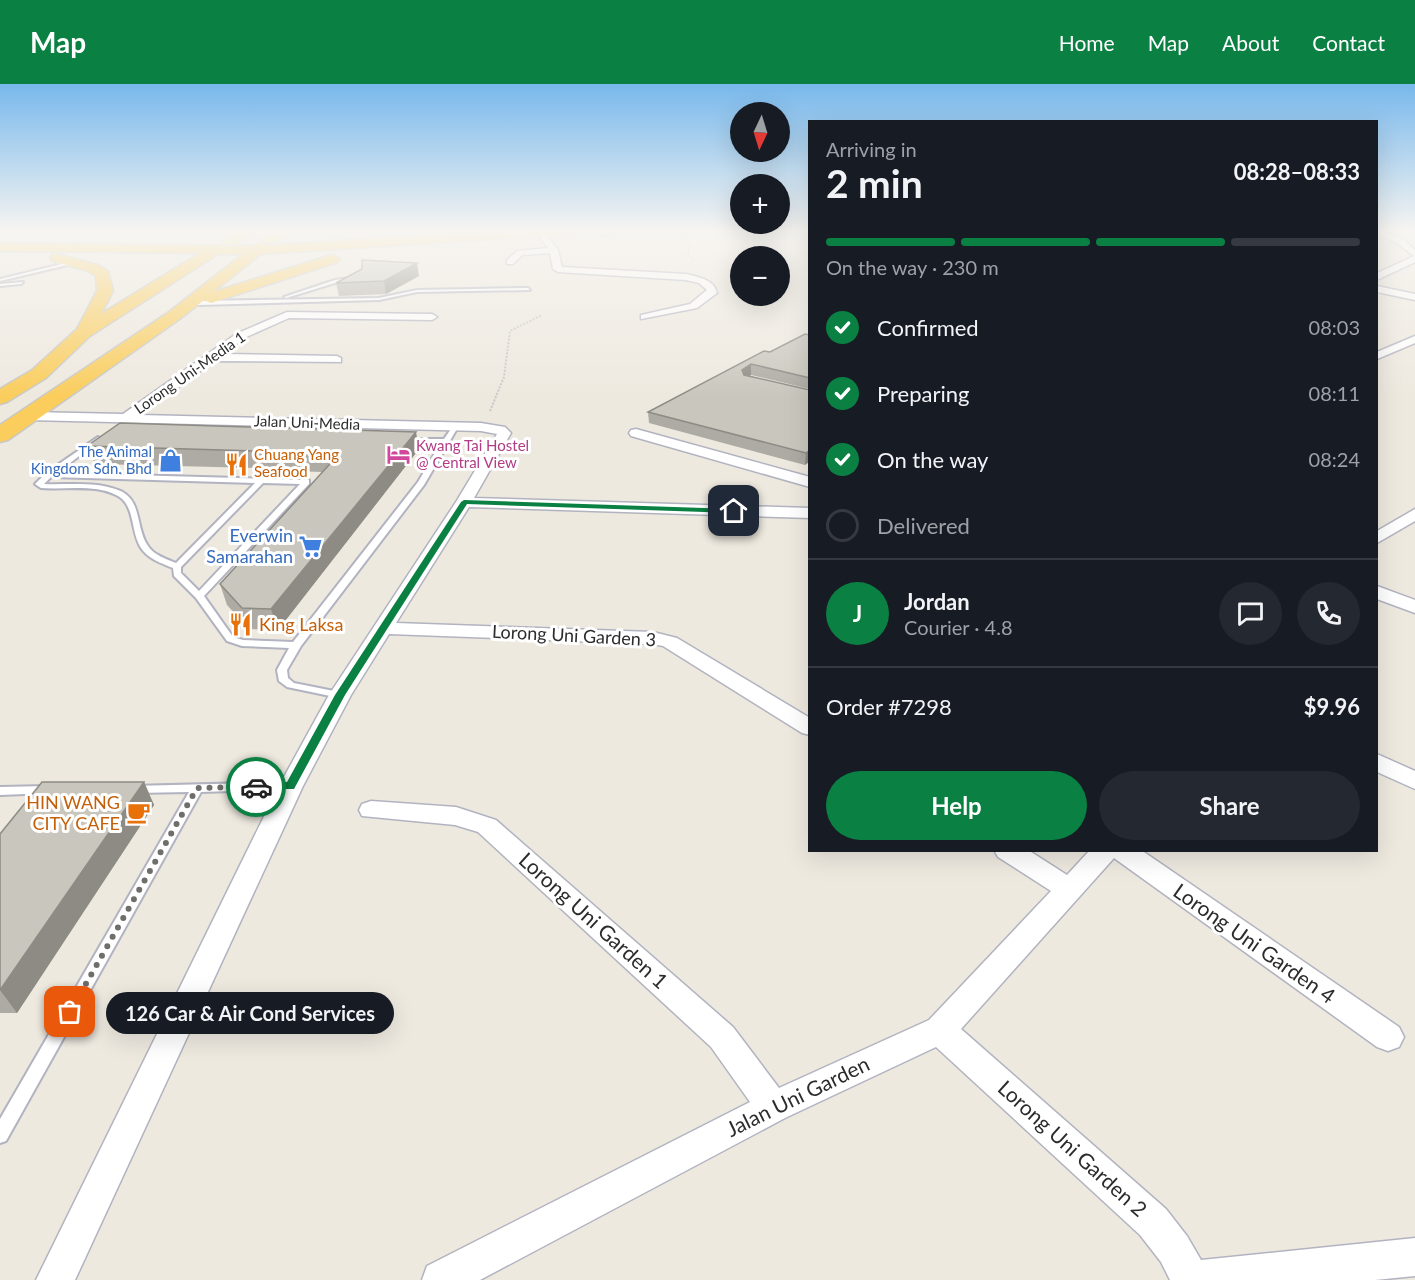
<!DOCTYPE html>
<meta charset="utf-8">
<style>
body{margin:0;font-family:Lato,sans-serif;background:#242831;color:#f1f3f6;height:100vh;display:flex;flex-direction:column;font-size:22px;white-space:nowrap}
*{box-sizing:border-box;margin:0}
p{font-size:20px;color:#9ea1a6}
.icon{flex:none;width:33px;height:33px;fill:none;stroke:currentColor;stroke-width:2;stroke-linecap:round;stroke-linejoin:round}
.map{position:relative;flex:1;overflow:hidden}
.side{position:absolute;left:808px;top:36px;width:570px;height:732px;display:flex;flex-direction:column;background:#171b24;border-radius:0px;box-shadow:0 6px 24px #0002}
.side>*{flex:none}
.needle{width:39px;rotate:184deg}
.tools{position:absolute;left:730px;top:18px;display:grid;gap:12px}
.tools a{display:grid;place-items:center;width:60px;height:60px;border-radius:50%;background:#171b24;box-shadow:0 6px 24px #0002;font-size:30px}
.pin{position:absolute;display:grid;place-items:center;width:51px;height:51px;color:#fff;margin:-26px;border-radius:12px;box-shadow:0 3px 9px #0006}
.courier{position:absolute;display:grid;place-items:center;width:60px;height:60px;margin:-30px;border:4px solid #0b8043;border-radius:50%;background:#fff;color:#222;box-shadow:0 2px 8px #0007}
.bubble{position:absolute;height:42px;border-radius:21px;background:#171b24;box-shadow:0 6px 24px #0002;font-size:20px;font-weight:700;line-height:42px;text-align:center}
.headline em{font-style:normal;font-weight:700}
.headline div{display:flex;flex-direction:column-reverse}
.headline{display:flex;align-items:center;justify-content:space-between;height:102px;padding:0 18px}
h1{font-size:39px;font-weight:700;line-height:45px}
.bar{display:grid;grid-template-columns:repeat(4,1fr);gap:9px 6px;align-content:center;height:72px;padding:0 18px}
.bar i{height:8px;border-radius:4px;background:#363941}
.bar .selected{background:#0b8043}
.bar p{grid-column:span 4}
.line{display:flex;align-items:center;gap:15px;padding:0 18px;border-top:2px solid #363941}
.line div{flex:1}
.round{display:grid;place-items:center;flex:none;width:63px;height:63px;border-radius:32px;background:#242831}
ol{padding:0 18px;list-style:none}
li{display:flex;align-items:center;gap:18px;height:66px}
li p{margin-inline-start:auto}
li .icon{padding:6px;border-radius:50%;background:#0b8043;color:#fff;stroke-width:4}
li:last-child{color:#9ea1a6}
li i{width:33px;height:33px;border:3px solid #363941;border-radius:50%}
.action{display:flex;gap:12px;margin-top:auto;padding:12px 18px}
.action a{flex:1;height:69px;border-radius:36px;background:#0b8043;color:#fff;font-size:24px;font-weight:700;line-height:69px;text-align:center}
.action a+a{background:#242831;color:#f1f3f6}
header{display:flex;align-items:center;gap:36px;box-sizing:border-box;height:84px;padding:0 30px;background:#0b8043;color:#fff}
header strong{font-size:28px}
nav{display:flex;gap:33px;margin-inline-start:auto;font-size:21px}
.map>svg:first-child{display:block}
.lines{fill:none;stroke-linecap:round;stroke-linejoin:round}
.service-casing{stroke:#b2b3c0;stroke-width:4}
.minor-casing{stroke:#b2b3c0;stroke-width:3}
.primary-casing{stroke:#c8c8c8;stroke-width:3}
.trunk-casing{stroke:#c8c8c8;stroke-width:3}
.path-far1{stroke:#c8c8c8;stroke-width:1.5;stroke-dasharray:2 1.5;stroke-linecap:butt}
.path{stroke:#c8c8c8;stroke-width:2;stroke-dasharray:2 1.5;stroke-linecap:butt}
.service{fill:#fff;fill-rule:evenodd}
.minor{fill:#fff;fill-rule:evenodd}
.primary{fill:#f4e45e;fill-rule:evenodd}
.trunk{fill:#facd5c;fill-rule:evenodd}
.wall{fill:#adaba3}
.shaded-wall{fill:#8d8b84}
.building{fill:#c9c7bd;stroke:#8d8b84;stroke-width:1.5}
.route{fill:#0b8043}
.done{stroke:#706e6b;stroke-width:6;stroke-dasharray:0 10.8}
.labels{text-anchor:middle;stroke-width:6;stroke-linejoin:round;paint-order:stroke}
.far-street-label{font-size:15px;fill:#2c2c2c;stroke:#fff}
.far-hotel-label{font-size:15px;fill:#b23c85;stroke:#fff;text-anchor:start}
.far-shop-label{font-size:15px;fill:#366cbe;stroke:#fff;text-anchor:end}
.far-food-label{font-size:15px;fill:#c56008;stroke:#fff;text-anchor:start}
.shop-label{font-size:18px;fill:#366cbe;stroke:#fff;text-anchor:end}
.food-label{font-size:18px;fill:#c56008;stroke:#fff;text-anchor:start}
.street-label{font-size:18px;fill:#2c2c2c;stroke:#fff}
.near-street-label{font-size:21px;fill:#2c2c2c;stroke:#fff}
</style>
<header>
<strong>Map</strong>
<nav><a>Home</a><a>Map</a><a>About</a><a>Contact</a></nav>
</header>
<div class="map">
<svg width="1415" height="1196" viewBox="0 0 1415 1196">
<rect width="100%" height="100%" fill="#eee9df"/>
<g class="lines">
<defs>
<g id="service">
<path d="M603,146h4l3,3 -7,3 2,-3z"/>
<path d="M74,177l2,2 -76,18v-2z"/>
<path d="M355,193l2,2 -19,3 -52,16 -2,-1 51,-17z"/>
<path d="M23,198l-2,2 -21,2v-2z"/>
<path d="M528,204l2,2 -113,2 -38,8 -181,5 -3,-2 3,-2 181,-3 38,-8z"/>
<path d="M455,341l3,2 -34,58 -123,161 -14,24 1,8 6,5 50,10 1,2 -5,3 -53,-11 -8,-6 -2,-11 12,-22 -47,-2 -15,-5 -31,-43 -22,-22 -1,-8c-12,-5 -25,-9 -32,-20 -11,-16 -5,-44 -25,-53 -21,-11 -52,-5 -75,-7l-6,-4 11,-11 52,-36 4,2 -2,1 -43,33 252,7v4l-105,112 29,41 10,3 50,2 125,-160 23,-39 -38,-1 -2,-1v-2h43l9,-13zM51,393l204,6 -79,80c-10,-4 -22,-8 -28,-17 -13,-18 -5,-47 -30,-56 -23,-9 -50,-5 -74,-6zM263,399l37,1 -101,107 -18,-18v-6z"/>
<path d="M291,698l4,1 2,3 -2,3 -94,3 -195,349 -6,2v-24l189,-327 -54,1 -4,-1 -2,-3 2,-3z"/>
<path d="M47,702l4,1 2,3 -2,3 -51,2v-8z"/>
</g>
<g id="minor">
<path d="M537,146h6l15,20 4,17 124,7c12,3 28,5 31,19l-20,15 -56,11v-4l49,-11 17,-14 -8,-7 -13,-3 -128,-8 -5,-3 -3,-16 -28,2 -9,9h-6v-4l10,-9 31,-3 -12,-16z"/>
<path d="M1377,146l26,9 12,11v12l-38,18v-7l37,-17 -17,-13 -20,-9z"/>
<path d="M1377,202l38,8v6l-38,-8z"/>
<path d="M287,228l145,2 5,3 -5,3 -143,-2 -45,20 -21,16 114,2 4,2v4l-127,-1 -74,54 341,8 24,4 6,6 -37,65 336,10v10l-341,-11 -73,116 257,9 24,6 133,80v17l-8,-2 -139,-87 -10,-2 -264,-10 -38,61 -48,91 -228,494h-39l243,-494 50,-91 127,-193 41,-68 -16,-3 -452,-11 -7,-4 7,-4 94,2 113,-80z"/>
<path d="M1415,252v7l-38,16v-7z"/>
<path d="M636,345l174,48v10l-179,-51 -2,-3 2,-3z"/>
<path d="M1415,425v12l-38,22v-12z"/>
<path d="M1377,502l38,14v13l-38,-14z"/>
<path d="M1377,670l38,17v18l-38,-17z"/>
<path d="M371,717l85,6 40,13 237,207 46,61 150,-68 122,-129 -53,-34 -4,-7h34l39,25 23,-25h51l258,177 5,10 -5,10 -11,4 -11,-4 -263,-189 -153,171 205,180 21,27 14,24 214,-22v38l-40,4h-205l-9,-18 -21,-27 -204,-188 -151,71 -305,162h-58l5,-14 323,-164 -39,-55 -233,-215 -23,-7 -93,-9 -3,-6 3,-6z"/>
</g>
<g id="primary">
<path d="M239,146h15l-19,14h-10l-2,-3z"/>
<path d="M276,146h15l-16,12h-10l-1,-3z"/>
</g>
<path id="trunk" d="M511,146h65l-6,4 -309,20 -48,38 115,-36 5,-1 7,4 -2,3 -121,39 -6,2 -7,-3 -23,18 -173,122 -8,2v-17l169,-113 74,-58h-25l-128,82 -44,42 -39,24 -7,2v-15l32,-19 45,-41 20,-38 -1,-15 -8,-5 -36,-10 -2,-3 2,-3 5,-1 41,11 10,6 5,20 -12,23 99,-61 -200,-2v-8l254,3 8,-4 6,3z"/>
</defs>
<!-- service casing -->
<use href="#service" class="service-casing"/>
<!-- minor casing -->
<use href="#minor" class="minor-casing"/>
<!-- primary casing -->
<use href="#primary" class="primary-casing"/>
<!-- trunk casing -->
<use href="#trunk" class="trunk-casing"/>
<!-- path-far1 -->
<path class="path-far1" d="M684,146l5,16 -1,9 7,6"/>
<!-- path -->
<path class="path" d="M490,327l14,-34 6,-46 32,-16"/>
<!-- service -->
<use href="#service" class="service"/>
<!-- minor -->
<use href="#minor" class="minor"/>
<!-- primary -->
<use href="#primary" class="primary"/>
<!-- trunk -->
<use href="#trunk" class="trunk"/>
</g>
<!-- wall -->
<g class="wall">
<path d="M362,185l57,7 -33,18 -47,2 -3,-13z"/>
<path d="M810,251v54l-59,-14 -2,1 61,14v71l-5,4 -156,-42 -1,-11 122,-60z"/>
<path d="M87,362l332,3 -141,181 -29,-1 -22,-24 -7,-21 103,-112 -63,-2 -1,-2 -164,-4z"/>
<path d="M144,698l10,23 -137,208h-17v-179z"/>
</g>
<!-- shaded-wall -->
<g class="shaded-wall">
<path d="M417,179l2,13 -33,18 -2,-13z"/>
<path d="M751,280v11l-9,6v-11z"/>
<path d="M416,348l3,17 -141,181 -7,-21z"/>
<path d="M810,366v11l-5,4 1,-12z"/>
<path d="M144,698l10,23 -137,208 -17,-23z"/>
</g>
<!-- building -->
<g class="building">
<path d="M362,176l55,3 -33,18 -48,2 26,-14z"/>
<path d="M805,250l5,1v43l-59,-14 -9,6 2,5 66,15v60l-4,3 -158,-41 116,-61 6,1z"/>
<path d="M120,339l296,9 -145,177 -29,-1 -22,-24 119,-130 -85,-2 2,-1 -169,-5z"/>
<path d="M42,698h102l-144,208v-156z"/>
</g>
<!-- sky -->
<linearGradient id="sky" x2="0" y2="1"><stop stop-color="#78b8ec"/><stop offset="0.47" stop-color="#f7f5f1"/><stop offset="1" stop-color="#f7f5f1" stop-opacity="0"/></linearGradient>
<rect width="1415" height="313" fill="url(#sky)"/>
<!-- route -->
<path class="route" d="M464,416l270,9 4,2 -4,2 -267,-9 -122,191 -51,94h-42v-5l4,-1 31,-1 48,-87 126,-193z"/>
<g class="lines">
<!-- done -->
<path class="done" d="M70,928l127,-224 59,-1"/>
</g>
<!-- icons -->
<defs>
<symbol id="hotel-bare" viewBox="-9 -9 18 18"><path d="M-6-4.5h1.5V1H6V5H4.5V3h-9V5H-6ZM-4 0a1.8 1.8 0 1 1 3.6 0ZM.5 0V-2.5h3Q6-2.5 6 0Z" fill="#d1479c" stroke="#fff" stroke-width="2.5" paint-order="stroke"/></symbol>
<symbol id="shop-bare" viewBox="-9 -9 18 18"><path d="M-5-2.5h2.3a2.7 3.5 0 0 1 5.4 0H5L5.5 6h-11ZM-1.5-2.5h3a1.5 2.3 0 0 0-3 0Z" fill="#3f7fe0" stroke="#fff" stroke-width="2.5" paint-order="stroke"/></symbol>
<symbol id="restaurant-bare" viewBox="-9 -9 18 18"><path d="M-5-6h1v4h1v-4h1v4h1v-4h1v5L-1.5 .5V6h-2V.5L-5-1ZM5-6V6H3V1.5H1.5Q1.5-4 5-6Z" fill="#e8710a" stroke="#fff" stroke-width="2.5" paint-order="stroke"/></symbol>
<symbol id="supermarket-bare" viewBox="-9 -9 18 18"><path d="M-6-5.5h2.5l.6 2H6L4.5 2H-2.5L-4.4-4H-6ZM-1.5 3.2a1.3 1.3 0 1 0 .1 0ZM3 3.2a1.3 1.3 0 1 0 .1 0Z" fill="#3f7fe0" stroke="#fff" stroke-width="2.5" paint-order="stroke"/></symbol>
<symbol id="cafe-bare" viewBox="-9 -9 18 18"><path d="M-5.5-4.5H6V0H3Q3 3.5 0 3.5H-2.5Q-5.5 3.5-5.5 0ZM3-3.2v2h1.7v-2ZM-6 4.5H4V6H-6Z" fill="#e8710a" stroke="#fff" stroke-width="2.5" paint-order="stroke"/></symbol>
</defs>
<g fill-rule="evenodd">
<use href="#hotel-bare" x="382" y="354" width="33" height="33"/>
<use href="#shop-bare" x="154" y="360" width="33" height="33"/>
<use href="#restaurant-bare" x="220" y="364" width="33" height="33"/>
<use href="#supermarket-bare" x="294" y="446" width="33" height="33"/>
<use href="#restaurant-bare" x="224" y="524" width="33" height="33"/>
<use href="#cafe-bare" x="122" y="712" width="33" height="33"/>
</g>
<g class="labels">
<!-- far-street labels -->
<g class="far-street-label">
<text transform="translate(190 289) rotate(-35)" y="5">Lorong Uni-Media 1</text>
<text transform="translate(307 339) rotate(2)" y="5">Jalan Uni-Media</text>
</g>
<!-- far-hotel labels -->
<g class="far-hotel-label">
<text x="416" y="367">Kwang Tai Hostel<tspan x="416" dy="17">@ Central View</tspan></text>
</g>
<!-- far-shop labels -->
<g class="far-shop-label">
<text x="152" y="373">The Animal<tspan x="152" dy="17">Kingdom Sdn. Bhd</tspan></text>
</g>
<!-- far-food labels -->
<g class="far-food-label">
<text x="254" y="376">Chuang Yang<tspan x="254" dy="17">Seafood</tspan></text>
</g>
<!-- shop labels -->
<g class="shop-label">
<text x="293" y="458">Everwin<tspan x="293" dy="21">Samarahan</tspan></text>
</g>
<!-- food labels -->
<g class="food-label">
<text x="259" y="547">King Laksa</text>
<text x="120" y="725" text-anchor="end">HIN WANG<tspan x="120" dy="21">CITY CAFE</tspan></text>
</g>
<!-- street labels -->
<g class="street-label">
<text transform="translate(574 552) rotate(3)" y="6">Lorong Uni Garden 3</text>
</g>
<!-- near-street labels -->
<g class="near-street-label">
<text transform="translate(593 837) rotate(42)" y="7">Lorong Uni Garden 1</text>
<text transform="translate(1254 860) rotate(35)" y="7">Lorong Uni Garden 4</text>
<text transform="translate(798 1013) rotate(-26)" y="7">Jalan Uni Garden</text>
<text transform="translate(1072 1065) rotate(42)" y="7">Lorong Uni Garden 2</text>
</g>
</g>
</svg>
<div class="tools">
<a><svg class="needle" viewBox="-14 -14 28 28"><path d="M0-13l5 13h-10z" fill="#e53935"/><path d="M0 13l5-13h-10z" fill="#9ea1a6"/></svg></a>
<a>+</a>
<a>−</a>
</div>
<div class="pin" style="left:70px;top:928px;background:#ea580c"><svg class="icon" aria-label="bag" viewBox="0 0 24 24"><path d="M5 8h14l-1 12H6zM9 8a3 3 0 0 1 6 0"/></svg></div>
<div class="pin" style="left:734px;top:427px;background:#1f2937"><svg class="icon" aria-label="home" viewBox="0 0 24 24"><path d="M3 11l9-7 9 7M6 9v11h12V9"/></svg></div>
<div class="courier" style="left:256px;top:703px"><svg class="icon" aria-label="car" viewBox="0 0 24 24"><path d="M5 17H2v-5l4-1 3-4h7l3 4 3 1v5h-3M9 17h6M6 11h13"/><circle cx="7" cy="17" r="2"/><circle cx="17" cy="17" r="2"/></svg></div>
<div class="bubble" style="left:106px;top:908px;width:288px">126 Car &amp; Air Cond Services</div>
<section class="side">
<div class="headline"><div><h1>2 min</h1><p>Arriving in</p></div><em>08:28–08:33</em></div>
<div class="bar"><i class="selected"></i><i class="selected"></i><i class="selected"></i><i></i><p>On the way · 230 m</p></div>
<ol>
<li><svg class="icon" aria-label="check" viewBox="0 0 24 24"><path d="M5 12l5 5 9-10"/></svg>Confirmed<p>08:03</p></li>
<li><svg class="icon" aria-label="check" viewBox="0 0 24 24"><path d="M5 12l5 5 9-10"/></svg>Preparing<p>08:11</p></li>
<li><svg class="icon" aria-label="check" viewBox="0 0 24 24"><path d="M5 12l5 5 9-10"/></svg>On the way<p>08:24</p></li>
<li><i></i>Delivered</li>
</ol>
<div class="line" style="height:108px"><b class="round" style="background:#0b8043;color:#fff">J</b><div><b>Jordan</b><p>Courier · 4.8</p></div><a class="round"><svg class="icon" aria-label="chat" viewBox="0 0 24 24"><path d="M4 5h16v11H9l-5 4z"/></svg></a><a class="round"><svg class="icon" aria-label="phone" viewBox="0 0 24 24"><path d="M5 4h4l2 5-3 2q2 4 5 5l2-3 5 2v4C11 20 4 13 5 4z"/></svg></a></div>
<div class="line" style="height:78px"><div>Order #7298</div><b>$9.96</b></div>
<div class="action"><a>Help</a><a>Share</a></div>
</section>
</div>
